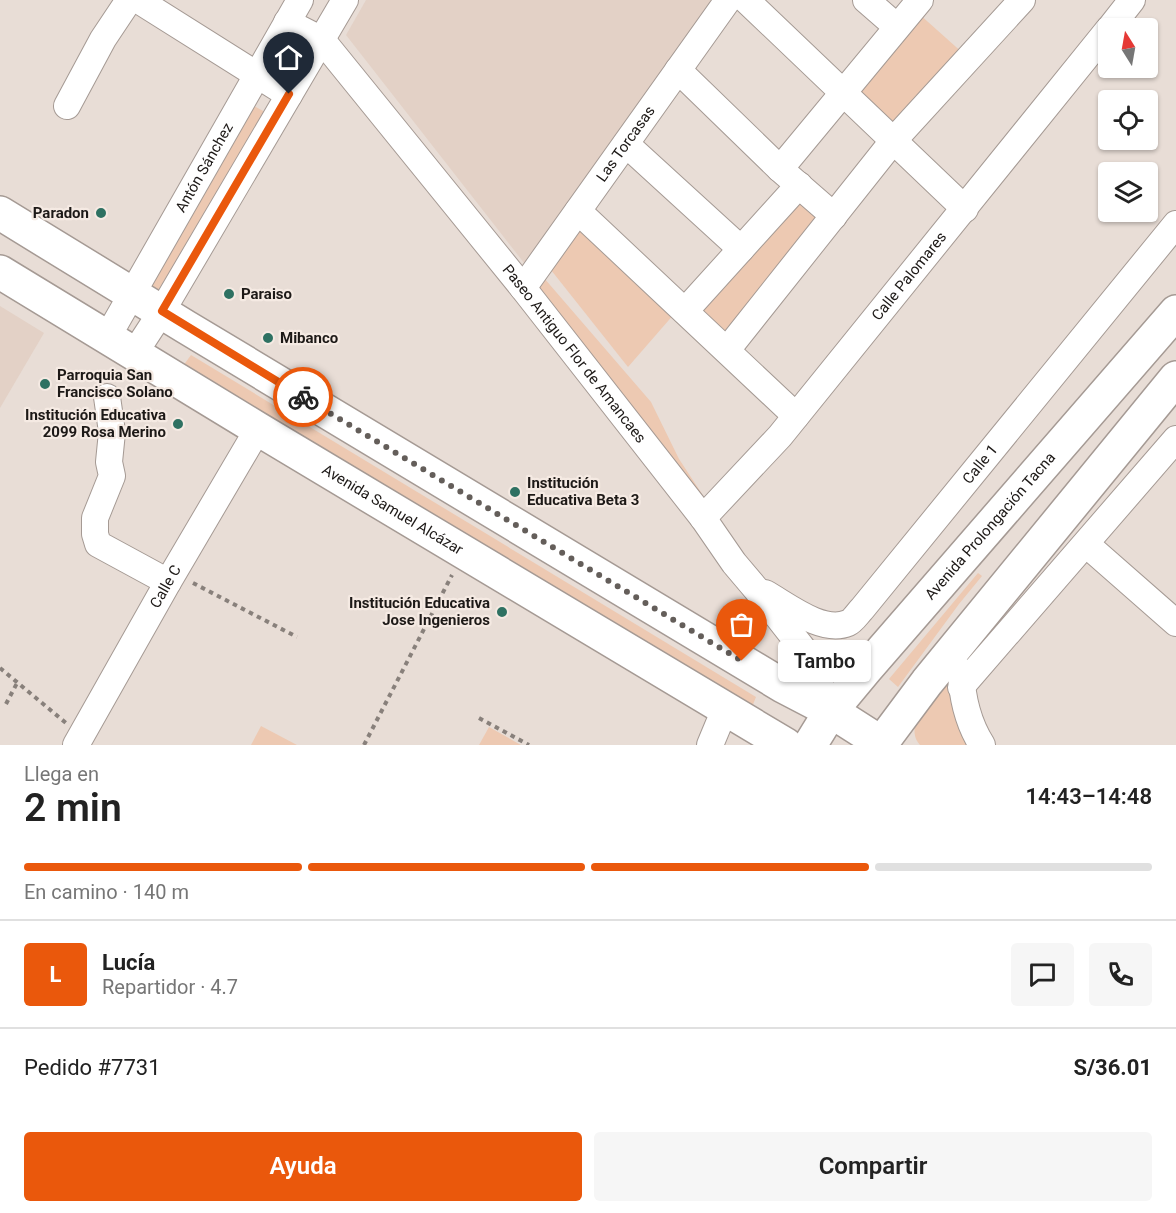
<!DOCTYPE html>
<html lang="es">
<meta charset="utf-8">
<style>
body{margin:0;font-family:Roboto,sans-serif;background:#f6f6f6;color:#222;height:100vh;display:flex;flex-direction:column;font-size:22px;white-space:nowrap}
*{box-sizing:border-box;margin:0}
p{font-size:20px;color:#767676}
.icon{flex:none;width:33px;height:33px;fill:none;stroke:currentColor;stroke-width:2;stroke-linecap:round;stroke-linejoin:round}
.map{position:relative;height:745px;overflow:hidden}
.sheet{display:flex;flex-direction:column;background:#fff;flex:1}
.sheet>*{flex:none}
.needle{width:39px;rotate:349deg}
.tools{position:absolute;left:1098px;top:18px;display:grid;gap:12px}
.tools a{display:grid;place-items:center;width:60px;height:60px;border-radius:6px;background:#fff;box-shadow:0 2px 4px #0004;font-size:30px}
.pin{position:absolute;display:grid;place-items:center;width:51px;height:51px;color:#fff;margin:-62px -26px;border-radius:50% 50% 50% 0;rotate:-45deg;box-shadow:0 0 6px #0007}
.pin .icon{rotate:45deg}
.courier{position:absolute;display:grid;place-items:center;width:60px;height:60px;margin:-30px;border:4px solid #ea580c;border-radius:50%;background:#fff;color:#222;box-shadow:0 2px 8px #0007}
.bubble{position:absolute;height:42px;border-radius:6px;background:#fff;box-shadow:0 2px 4px #0004;font-size:20px;font-weight:600;line-height:42px;text-align:center}
.head em{font-style:normal;font-weight:600}
.head div{display:flex;flex-direction:column-reverse}
.head{display:flex;align-items:center;justify-content:space-between;height:102px;padding:0 24px}
h1{font-size:39px;font-weight:600;line-height:45px}
.bar{display:grid;grid-template-columns:repeat(4,1fr);gap:9px 6px;align-content:center;height:72px;padding:0 24px}
.bar i{height:8px;border-radius:4px;background:#e0e0e0}
.bar .active{background:#ea580c}
.bar p{grid-column:span 4}
.line{display:flex;align-items:center;gap:15px;padding:0 24px;border-top:2px solid #e0e0e0}
.line div{flex:1}
.round{display:grid;place-items:center;flex:none;width:63px;height:63px;border-radius:6px;background:#f6f6f6}
.primary-button{display:flex;gap:12px;margin-top:auto;padding:12px 24px}
.primary-button a{flex:1;height:69px;border-radius:6px;background:#ea580c;color:#fff;font-size:24px;font-weight:600;line-height:69px;text-align:center}
.primary-button a+a{background:#f6f6f6;color:#222}
.map>svg:first-child{display:block}
.built{fill:#e3d1c6}
.green{fill:#edc9b2}
.lines{fill:none;stroke-linecap:round;stroke-linejoin:round}
.minor-casing{stroke:#a59a94;stroke-width:28}
.major-casing{stroke:#a59a94;stroke-width:36}
.path{stroke:#88807b;stroke-width:4;stroke-dasharray:4.5 4.5;stroke-linecap:butt}
.minor{stroke:#fff;stroke-width:26}
.major{stroke:#fff;stroke-width:33}
.done{stroke:#645e5a;stroke-width:6;stroke-dasharray:0 10.8}
.route{stroke:#ea580c;stroke-width:8}
.poi-dot{fill:#2e7162;stroke:#f5eae3;stroke-width:2}
.labels{text-anchor:middle;stroke-width:4.5;stroke-linejoin:round;paint-order:stroke}
.street-label{font-size:15px;fill:#1d1917;stroke:#f5eae3}
.poi-label{font-size:15px;font-weight:bold;fill:#1d1917;stroke:#f5eae3;text-anchor:start}
</style>
<div class="map">
<svg width="1176" height="745" viewBox="0 0 1176 745">
<rect width="100%" height="100%" fill="#e8ddd6"/>
<!-- built -->
<g class="built">
<path d="M366,0h349l-187,268 -182,-233z"/>
<path d="M0,306l44,27 -44,75z"/>
</g>
<!-- green -->
<g class="green">
<path d="M918,13l47,42 -66,73 -45,-40z"/>
<path d="M290,42l17,12 -21,31 -17,-11z"/>
<path d="M252,105l13,7 -110,184 -13,-8z"/>
<path d="M800,193l26,23 -99,126 -35,-32z"/>
<path d="M585,224l90,89 -47,54 -77,-97z"/>
<path d="M544,278l107,124 28,57 25,38 -6,5 -161,-215z"/>
<path d="M191,355l565,342 -6,15 -567,-346z"/>
<path d="M978,573l4,3 -23,28 -61,83 -9,-8z"/>
<path d="M947,678l3,4 3,24 14,39h-47c-7,-8 -6,-15 -4,-25z"/>
<path d="M261,726l36,19h-46z"/>
<path d="M489,727l32,18h-42z"/>
</g>
<g class="lines">
<defs>
<g id="minor">
<path d="M138,0l151,95"/>
<path d="M746,0l219,209"/>
<path d="M866,0l31,27"/>
<path id="s1" d="M287,22l35,18 201,248 180,230 31,45 22,26 51,65 24,57"/>
<path d="M1110,28l22,-28"/>
<path d="M678,70l102,99 54,47"/>
<path d="M67,106l36,-67 26,-39"/>
<path d="M626,144l115,105"/>
<path d="M780,169l140,-169"/>
<path d="M578,211l218,205"/>
<path id="s2" d="M523,288l205,-288"/>
<path d="M685,311l114,-126"/>
<path id="s3" d="M108,336l192,-336"/>
<path d="M727,350l166,-209 129,-141"/>
<path d="M134,354l28,-43 183,-311"/>
<path d="M107,397l5,35 -3,30 3,14 -17,42v16l3,10 70,38"/>
<path id="s4" d="M703,518l77,-82 328,-406"/>
<path d="M1086,544l90,79"/>
<path id="s5" d="M765,593c22,12 57,41 83,30 5,-2 10,-10 14,-14l314,-385"/>
<path d="M961,671c1,26 7,52 21,74"/>
<path d="M961,687l215,-248"/>
<path id="s6" d="M76,745l92,-163 90,-153"/>
<path d="M710,745l15,-36"/>
</g>
<g id="major">
<path d="M0,213l186,114 597,359 48,25 50,32"/>
<path id="s7" d="M0,272l258,157 528,316"/>
<path id="s8" d="M810,745l21,-34 35,-42 310,-357"/>
<path d="M880,745l47,-63 249,-304"/>
</g>
</defs>
<!-- minor casing -->
<use href="#minor" class="minor-casing"/>
<!-- major casing -->
<use href="#major" class="major-casing"/>
<!-- path -->
<g class="path">
<path d="M193,583l104,54"/>
<path d="M0,668l66,55"/>
<path d="M6,704l11,-21"/>
<path d="M479,718l50,27"/>
<path d="M364,745l88,-170"/>
</g>
<!-- minor -->
<use href="#minor" class="minor"/>
<!-- major -->
<use href="#major" class="major"/>
</g>
<g class="lines">
<!-- done -->
<path class="done" d="M303,397l439,264"/>
<!-- route -->
<path class="route" d="M289,94l-127,217 141,86"/>
</g>
<!-- markers -->
<g class="poi-dot">
<circle cx="101" cy="213" r="6"/>
<circle cx="229" cy="294" r="6"/>
<circle cx="268" cy="338" r="6"/>
<circle cx="45" cy="384" r="6"/>
<circle cx="178" cy="424" r="6"/>
<circle cx="515" cy="492" r="6"/>
<circle cx="502" cy="612" r="6"/>
</g>
<g class="labels">
<!-- street labels -->
<g class="street-label">
<text dy="5" stroke="none"><textPath href="#s2" startOffset="177">Las Torcasas</textPath></text>
<text dy="5" stroke="none"><textPath href="#s3" startOffset="194">Antón Sánchez</textPath></text>
<text dy="5" stroke="none"><textPath href="#s4" startOffset="318">Calle Palomares</textPath></text>
<text dy="5" stroke="none"><textPath href="#s1" startOffset="442">Paseo Antiguo Flor de Amancaes</textPath></text>
<text dy="5" stroke="none"><textPath href="#s5" startOffset="298">Calle 1</textPath></text>
<text dy="5" stroke="none"><textPath href="#s7" startOffset="459">Avenida Samuel Alcázar</textPath></text>
<text dy="5" stroke="none"><textPath href="#s8" startOffset="284">Avenida Prolongación Tacna</textPath></text>
<text dy="5" stroke="none"><textPath href="#s6" startOffset="182">Calle C</textPath></text>
</g>
<!-- poi labels -->
<g class="poi-label">
<text x="89" y="218" text-anchor="end">Paradon</text>
<text x="241" y="299">Paraiso</text>
<text x="280" y="343">Mibanco</text>
<text x="57" y="380">Parroquia San<tspan x="57" dy="17">Francisco Solano</tspan></text>
<text x="166" y="420" text-anchor="end">Institución Educativa<tspan x="166" dy="17">2099 Rosa Merino</tspan></text>
<text x="527" y="488">Institución<tspan x="527" dy="17">Educativa Beta 3</tspan></text>
<text x="490" y="608" text-anchor="end">Institución Educativa<tspan x="490" dy="17">Jose Ingenieros</tspan></text>
</g>
</g>
</svg>
<div class="tools">
<a><svg class="needle" viewBox="-14 -14 28 28"><path d="M0-13l5 13h-10z" fill="#e53935"/><path d="M0 13l5-13h-10z" fill="#767676"/></svg></a>
<a><svg class="icon" aria-label="locate" viewBox="0 0 24 24"><circle cx="12" cy="12" r="6"/><path d="M12 2v4M12 18v4M2 12h4M18 12h4"/></svg></a>
<a><svg class="icon" aria-label="layers" viewBox="0 0 24 24"><path d="M12 4l9 5-9 5-9-5zM3 14l9 5 9-5"/></svg></a>
</div>
<div class="pin" style="left:742px;top:661px;background:#ea580c"><svg class="icon" aria-label="bag" viewBox="0 0 24 24"><path d="M5 8h14l-1 12H6zM9 8a3 3 0 0 1 6 0"/></svg></div>
<div class="pin" style="left:289px;top:94px;background:#1f2937"><svg class="icon" aria-label="home" viewBox="0 0 24 24"><path d="M3 11l9-7 9 7M6 9v11h12V9"/></svg></div>
<div class="courier" style="left:303px;top:397px"><svg class="icon" aria-label="bike" viewBox="0 0 24 24"><circle cx="6" cy="16" r="4"/><circle cx="18" cy="16" r="4"/><path d="M6 16l4-8h5l3 8M10 8l3 8H6M13 5h3"/></svg></div>
<div class="bubble" style="left:778px;top:640px;width:93px">Tambo</div>
</div>
<section class="sheet">
<div class="head"><div><h1>2 min</h1><p>Llega en</p></div><em>14:43–14:48</em></div>
<div class="bar"><i class="active"></i><i class="active"></i><i class="active"></i><i></i><p>En camino · 140 m</p></div>
<div class="line" style="height:108px"><b class="round" style="background:#ea580c;color:#fff">L</b><div><b>Lucía</b><p>Repartidor · 4.7</p></div><a class="round"><svg class="icon" aria-label="chat" viewBox="0 0 24 24"><path d="M4 5h16v11H9l-5 4z"/></svg></a><a class="round"><svg class="icon" aria-label="phone" viewBox="0 0 24 24"><path d="M5 4h4l2 5-3 2q2 4 5 5l2-3 5 2v4C11 20 4 13 5 4z"/></svg></a></div>
<div class="line" style="height:78px"><div>Pedido #7731</div><b>S/36.01</b></div>
<div class="primary-button"><a>Ayuda</a><a>Compartir</a></div>
</section>
